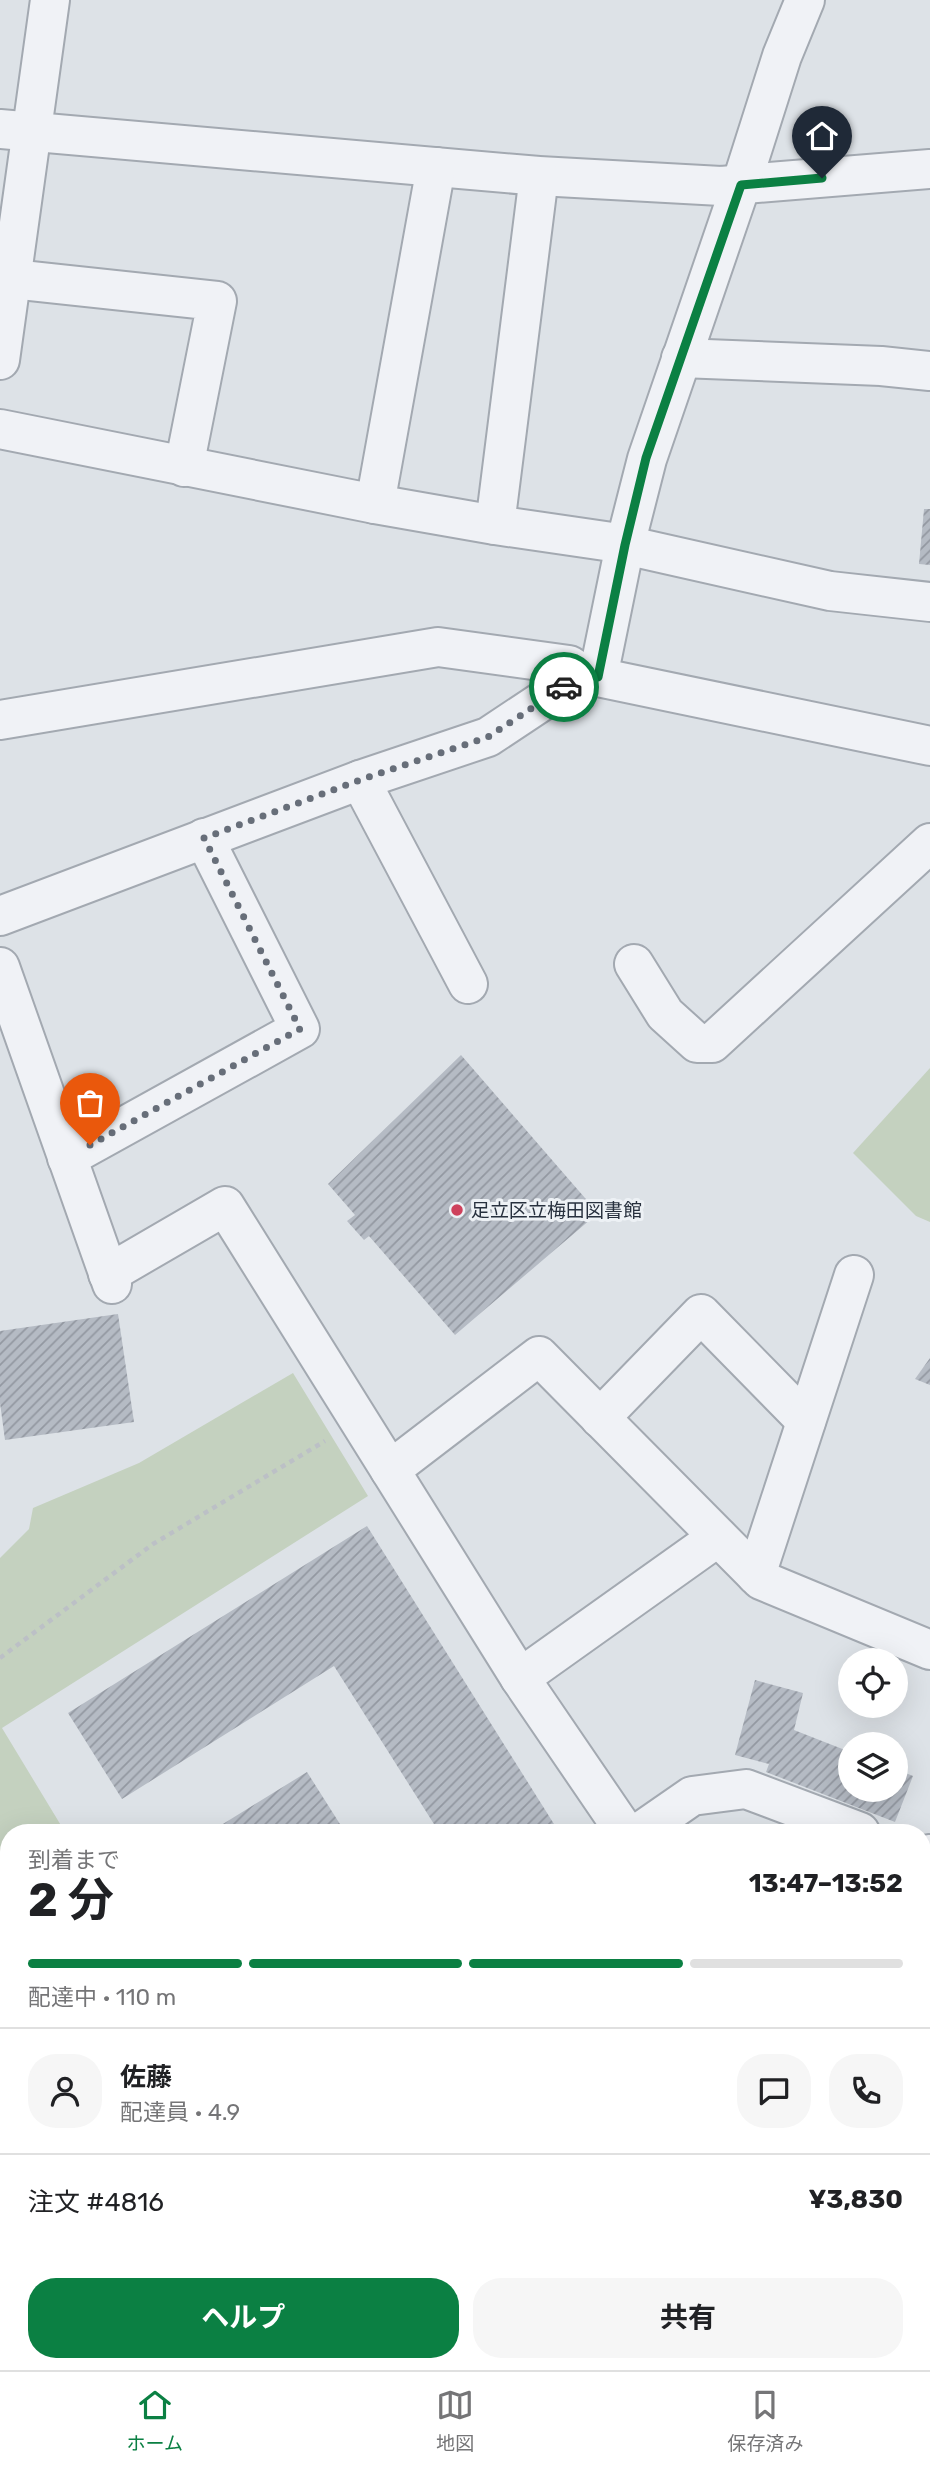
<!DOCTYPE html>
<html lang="ja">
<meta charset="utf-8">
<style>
body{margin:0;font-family:Rubik,"Noto Sans JP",sans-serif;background:#f6f6f6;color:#202124;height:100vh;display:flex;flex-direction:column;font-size:26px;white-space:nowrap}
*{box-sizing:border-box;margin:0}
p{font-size:23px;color:#757577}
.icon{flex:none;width:38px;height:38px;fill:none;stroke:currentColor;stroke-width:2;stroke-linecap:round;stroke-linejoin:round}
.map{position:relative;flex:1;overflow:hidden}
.panel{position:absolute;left:0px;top:1824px;width:931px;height:548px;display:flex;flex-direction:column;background:#fff;border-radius:28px 28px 0 0;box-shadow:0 7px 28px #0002}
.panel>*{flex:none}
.fabs{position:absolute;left:838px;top:1648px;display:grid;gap:14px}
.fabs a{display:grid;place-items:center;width:70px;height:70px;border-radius:50%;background:#fff;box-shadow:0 7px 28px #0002;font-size:35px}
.pin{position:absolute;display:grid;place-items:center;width:60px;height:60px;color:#fff;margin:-72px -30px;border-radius:50% 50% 50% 0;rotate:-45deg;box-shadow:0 0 7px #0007}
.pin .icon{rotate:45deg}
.courier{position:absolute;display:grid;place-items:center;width:70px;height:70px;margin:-35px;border:5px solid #0b8043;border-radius:50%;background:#fff;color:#222;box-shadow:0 2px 9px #0007}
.overview em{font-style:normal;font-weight:700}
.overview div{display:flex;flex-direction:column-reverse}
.overview{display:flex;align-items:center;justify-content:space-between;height:119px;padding:0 28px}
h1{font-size:46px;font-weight:700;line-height:52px}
.bar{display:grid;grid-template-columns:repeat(4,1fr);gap:10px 7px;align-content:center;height:84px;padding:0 28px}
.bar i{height:9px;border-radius:5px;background:#e0e0e0}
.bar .on{background:#0b8043}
.bar p{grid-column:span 4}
.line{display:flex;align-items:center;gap:18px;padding:0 28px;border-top:2px solid #e0e0e0}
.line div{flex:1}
.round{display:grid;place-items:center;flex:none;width:74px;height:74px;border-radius:28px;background:#f6f6f6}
.primary-button{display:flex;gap:14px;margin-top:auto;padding:14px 28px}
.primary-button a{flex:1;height:80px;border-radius:28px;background:#0b8043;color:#fff;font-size:28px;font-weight:700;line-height:80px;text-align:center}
.primary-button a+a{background:#f6f6f6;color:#202124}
.menu{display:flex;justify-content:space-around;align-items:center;height:98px;border-top:2px solid #e0e0e0;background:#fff;font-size:19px;color:#757577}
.menu a{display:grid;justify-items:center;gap:4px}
.menu .on{color:#0b8043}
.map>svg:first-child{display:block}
.park{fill:#c4d1bf}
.building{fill:url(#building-hatch)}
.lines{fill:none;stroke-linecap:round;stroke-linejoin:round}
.minor-casing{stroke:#a3a9b1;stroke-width:42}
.path{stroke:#bcc0c6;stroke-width:4.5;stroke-dasharray:5 5;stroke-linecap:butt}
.minor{stroke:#f0f2f6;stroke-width:38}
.done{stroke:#676e79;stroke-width:7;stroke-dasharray:0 12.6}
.route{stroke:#0b8043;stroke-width:9}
.poi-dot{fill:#ce415c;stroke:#edf1f5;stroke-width:2.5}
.labels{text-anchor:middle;stroke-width:6;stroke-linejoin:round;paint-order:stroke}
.poi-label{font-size:19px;fill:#27303e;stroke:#edf1f5;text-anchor:start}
</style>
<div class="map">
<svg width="930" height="2370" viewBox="0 0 930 2370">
<defs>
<pattern id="building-hatch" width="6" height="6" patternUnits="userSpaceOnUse" patternTransform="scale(1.75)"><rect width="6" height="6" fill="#b5bbc4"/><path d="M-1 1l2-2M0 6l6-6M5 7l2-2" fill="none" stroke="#9398a1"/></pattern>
</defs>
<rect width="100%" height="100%" fill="#dde2e7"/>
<!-- park -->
<g class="park">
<path d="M930,1068v154l-14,-6 -63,-63z"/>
<path d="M293,1373l75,123 -366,232 63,104h-56v43l-9,5v-322l29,-29 4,-21 106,-45z"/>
</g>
<!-- building -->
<g class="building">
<path d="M924,509h6v56l-11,-1z"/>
<path d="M461,1055l137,158 -143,122 -86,-99 -5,4 -17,-19 8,-6 -27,-31z"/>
<path d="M118,1314l16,108 -129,18 -5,-37v-72z"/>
<path d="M930,1358v27l-15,-6z"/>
<path d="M367,1526l192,306h-120l-105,-166 -212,133 -54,-86z"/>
<path d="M755,1680l48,13 -9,37 56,22v38h46v-21l17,7 -18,46 -129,-50 3,-8 -34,-9z"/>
<path d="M307,1772l38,60h-135z"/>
<path d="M9,2068v54l-9,4v-53z"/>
<path d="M0,2253l9,16v93h13l-13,8h-9z"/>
<path d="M526,2362l4,3 3,-3h54l5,5 -3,3h-69z"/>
<path d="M722,2362l-3,8h-91l-19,-7z"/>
</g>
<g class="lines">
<defs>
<g id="minor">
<path d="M0,129l539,47 182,10 209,-17"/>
<path d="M12,279l205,22 -33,166"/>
<path d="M681,358l200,8 49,5"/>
<path d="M0,360l50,-360"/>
<path d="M0,429l375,75 120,21 117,17 218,49 100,11"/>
<path d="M375,504l61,-337"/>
<path d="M495,525l44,-349"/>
<path d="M598,677l27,-132 22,-86 94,-274 41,-129 23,-56"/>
<path d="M0,720l438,-73 131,18 14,9 347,72"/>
<path d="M360,780l108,204"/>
<path d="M0,916l360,-136 128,-43 95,-63"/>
<path d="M634,964l31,50 32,29h15l218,-200"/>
<path d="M0,967l112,317"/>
<path d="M67,1158l233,-129 -96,-191"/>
<path d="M108,1274l117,-68 295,472 105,154"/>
<path d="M600,1418l101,-104 105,107"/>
<path d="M390,1470l149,-114 222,224 169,70"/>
<path d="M756,1575l98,-300"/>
<path d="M520,1678l198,-141"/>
<path d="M640,1832l52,-36 54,-7 114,43"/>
<path d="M922,1880l8,-26"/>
<path d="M922,2208l8,-10"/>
<path d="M253,2362l4,8"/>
<path d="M837,2362l6,8"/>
<path d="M110,2370l14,-8"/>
<path d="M773,2370l2,-8"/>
</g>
</defs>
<!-- minor casing -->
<use href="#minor" class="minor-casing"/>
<!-- path -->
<path class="path" d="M0,1658l153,-114 172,-103"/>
<!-- minor -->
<use href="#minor" class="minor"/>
</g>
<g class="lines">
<!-- done -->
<path class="done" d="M90,1145l210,-116 -96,-191 156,-58 128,-43 76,-50"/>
<!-- route -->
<path class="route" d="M564,687l19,-13 15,3 27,-132 21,-87 95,-273 81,-7"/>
</g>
<!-- markers -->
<circle class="poi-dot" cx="457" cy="1210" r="7"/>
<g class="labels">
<!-- poi labels -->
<g class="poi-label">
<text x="471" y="1217">足立区立梅田図書館</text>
</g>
</g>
</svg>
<div class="fabs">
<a><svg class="icon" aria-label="locate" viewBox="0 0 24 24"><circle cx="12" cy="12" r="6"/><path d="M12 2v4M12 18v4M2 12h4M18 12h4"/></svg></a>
<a><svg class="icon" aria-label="layers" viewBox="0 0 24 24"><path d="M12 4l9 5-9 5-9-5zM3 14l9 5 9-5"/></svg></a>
</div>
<div class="pin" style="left:90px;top:1145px;background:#ea580c"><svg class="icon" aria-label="bag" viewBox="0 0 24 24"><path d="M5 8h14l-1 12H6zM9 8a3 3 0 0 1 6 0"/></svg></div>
<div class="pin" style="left:822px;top:178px;background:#1f2937"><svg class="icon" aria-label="home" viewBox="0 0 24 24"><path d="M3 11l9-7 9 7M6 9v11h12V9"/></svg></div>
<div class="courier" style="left:564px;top:687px"><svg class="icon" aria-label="car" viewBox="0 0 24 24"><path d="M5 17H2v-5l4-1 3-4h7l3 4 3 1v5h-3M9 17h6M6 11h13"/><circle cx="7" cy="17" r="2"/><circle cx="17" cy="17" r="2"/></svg></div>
<section class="panel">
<div class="overview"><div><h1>2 分</h1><p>到着まで</p></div><em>13:47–13:52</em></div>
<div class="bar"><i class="on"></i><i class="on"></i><i class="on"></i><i></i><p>配達中 · 110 m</p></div>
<div class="line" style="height:126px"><a class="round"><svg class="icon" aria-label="person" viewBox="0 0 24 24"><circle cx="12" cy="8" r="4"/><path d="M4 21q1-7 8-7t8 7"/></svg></a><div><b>佐藤</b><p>配達員 · 4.9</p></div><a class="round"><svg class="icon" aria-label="chat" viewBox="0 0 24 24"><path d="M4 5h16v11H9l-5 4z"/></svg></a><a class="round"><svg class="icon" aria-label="phone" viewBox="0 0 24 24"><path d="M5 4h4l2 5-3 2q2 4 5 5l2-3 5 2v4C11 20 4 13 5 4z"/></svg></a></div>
<div class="line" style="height:91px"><div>注文 #4816</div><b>¥3,830</b></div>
<div class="primary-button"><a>ヘルプ</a><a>共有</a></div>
</section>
</div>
<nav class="menu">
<a class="on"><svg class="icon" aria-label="home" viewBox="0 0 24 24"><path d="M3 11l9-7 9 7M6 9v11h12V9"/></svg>ホーム</a>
<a><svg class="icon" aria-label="map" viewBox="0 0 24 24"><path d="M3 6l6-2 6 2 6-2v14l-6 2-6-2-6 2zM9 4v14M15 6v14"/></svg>地図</a>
<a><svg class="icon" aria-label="saved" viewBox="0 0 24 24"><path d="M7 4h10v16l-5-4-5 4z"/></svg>保存済み</a>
</nav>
